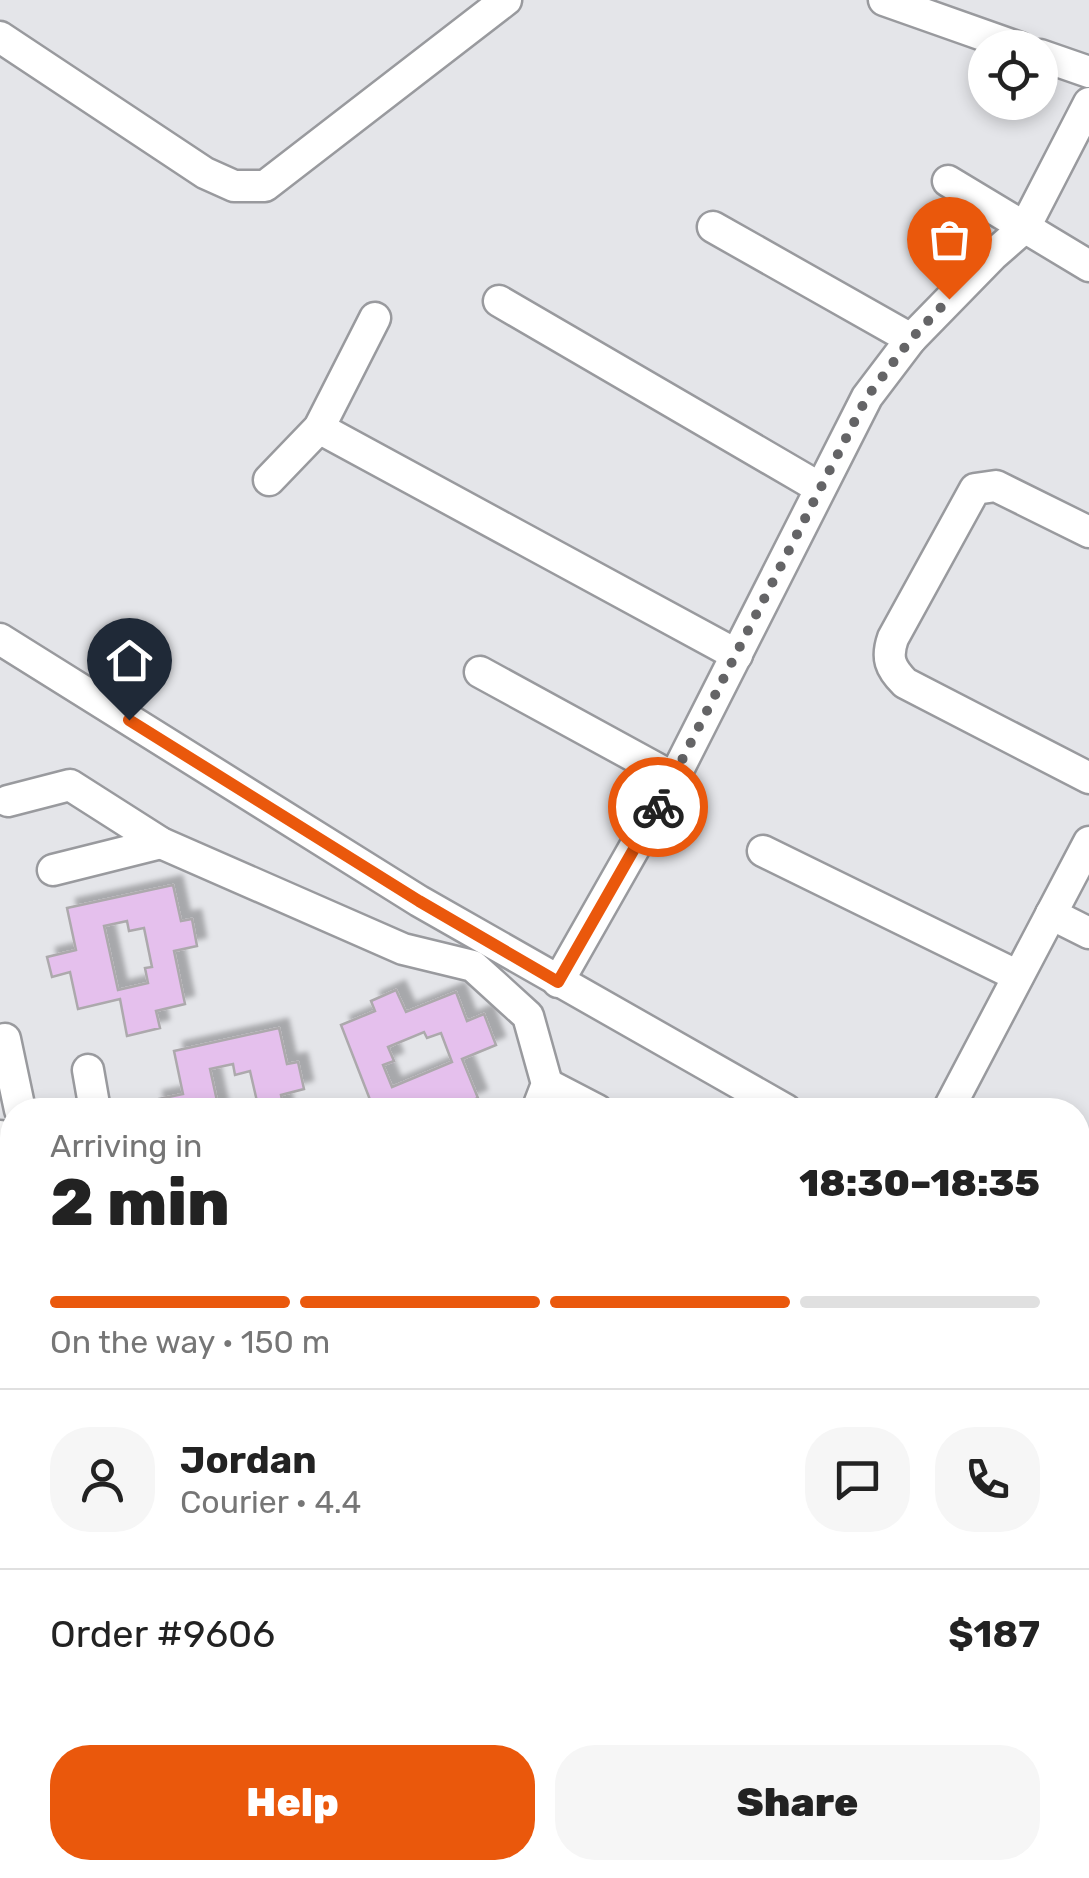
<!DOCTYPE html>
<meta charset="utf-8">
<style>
body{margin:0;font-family:Rubik,sans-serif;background:#f6f6f6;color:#222;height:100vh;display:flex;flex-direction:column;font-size:38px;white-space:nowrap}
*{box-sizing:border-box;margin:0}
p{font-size:32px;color:#767676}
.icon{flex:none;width:55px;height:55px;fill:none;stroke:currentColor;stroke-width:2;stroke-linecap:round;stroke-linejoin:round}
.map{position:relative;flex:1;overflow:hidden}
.sheet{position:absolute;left:0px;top:1098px;width:1090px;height:782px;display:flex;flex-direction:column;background:#fff;border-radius:40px 40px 0 0;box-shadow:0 5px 15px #0003}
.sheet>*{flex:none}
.tools{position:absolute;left:968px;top:30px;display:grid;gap:20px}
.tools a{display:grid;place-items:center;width:90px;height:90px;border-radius:50%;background:#fff;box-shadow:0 5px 15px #0003;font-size:50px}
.pin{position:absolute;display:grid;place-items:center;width:85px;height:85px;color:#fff;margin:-102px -42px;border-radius:50% 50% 50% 0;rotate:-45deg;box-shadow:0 0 10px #0007}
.pin .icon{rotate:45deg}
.courier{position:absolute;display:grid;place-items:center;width:100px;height:100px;margin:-50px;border:8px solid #ea580c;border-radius:50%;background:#fff;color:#222;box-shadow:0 2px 12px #0007}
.overview em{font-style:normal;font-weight:800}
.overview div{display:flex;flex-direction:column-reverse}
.overview{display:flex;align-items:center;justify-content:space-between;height:170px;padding:0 50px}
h1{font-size:65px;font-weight:800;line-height:75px}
.bar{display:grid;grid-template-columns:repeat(4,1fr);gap:15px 10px;align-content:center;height:120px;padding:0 50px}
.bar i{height:12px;border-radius:8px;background:#e0e0e0}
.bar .active{background:#ea580c}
.bar p{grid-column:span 4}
.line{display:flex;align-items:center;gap:25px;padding:0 50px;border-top:2px solid #e0e0e0}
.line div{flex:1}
.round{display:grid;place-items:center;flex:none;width:105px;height:105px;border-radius:40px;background:#f6f6f6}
.action{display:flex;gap:20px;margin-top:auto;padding:20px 50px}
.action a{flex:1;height:115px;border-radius:40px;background:#ea580c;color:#fff;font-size:40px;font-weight:800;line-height:115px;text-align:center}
.action a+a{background:#f6f6f6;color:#222}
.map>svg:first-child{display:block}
.built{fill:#d6d9e4}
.building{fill:#e5c0ed;stroke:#aca9ac;stroke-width:2.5;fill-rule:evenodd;filter:url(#shadow)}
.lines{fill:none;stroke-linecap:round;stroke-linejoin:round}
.service-casing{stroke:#999a9e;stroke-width:20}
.minor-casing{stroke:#999a9e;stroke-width:35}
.service{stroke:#fff;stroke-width:15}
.minor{stroke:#fff;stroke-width:30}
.done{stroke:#646466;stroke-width:10;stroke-dasharray:0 18}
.route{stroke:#ea580c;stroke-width:12}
</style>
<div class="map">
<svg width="1089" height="1878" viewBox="0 0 1089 1878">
<defs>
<filter id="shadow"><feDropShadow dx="9" dy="-9" stdDeviation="2.5" flood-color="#0004"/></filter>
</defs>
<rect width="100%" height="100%" fill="#e4e5e9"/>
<!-- built -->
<g class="built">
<path d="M0,1229l12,5v614l-12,-6z"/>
<path d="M61,1868h550l-5,10h-519z"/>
</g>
<!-- building -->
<g class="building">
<path d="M173,885l8,36 11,-2 5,27 -23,5 11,53 -29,7 4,17 -33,8 -7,-37 -42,10 -8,-37 -18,5 -5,-20 29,-7 -9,-42zM127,921l2,10 15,-3 8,39 -7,1 3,15 -30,7 -14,-64z"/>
<path d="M396,990l10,22 50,-20 11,29 17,-7 12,31 -34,14 16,39 -29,12h-75l-33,-85 34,-14 -4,-10zM424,1032l3,6 14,-5 11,29 -60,25 -9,-22 11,-4 -6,-14z"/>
<path d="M279,1028l8,36 11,-2 6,27 -23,6 3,15h-25l-9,-39 -15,4 -2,-11 -23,5 9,41h-63l-2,-10 29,-6 -9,-43z"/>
<path d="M0,1255l12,4v374l-12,-5z"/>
<path d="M12,1779v42l-12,-6z"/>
<path d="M118,1868h334l-5,10h-206l1,-2 -22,-7 -24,9h-53z"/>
</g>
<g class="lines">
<defs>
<g id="service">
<path d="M0,1668l7,2 -7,18"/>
<path d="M528,1878l4,-10"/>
</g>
<g id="minor">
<path d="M884,0l136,48"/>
<path d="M0,37l205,136 29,13h31l241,-186"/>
<path d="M1040,55l49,17"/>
<path d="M948,181l141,85"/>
<path d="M713,227l198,112"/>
<path d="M499,301l321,187"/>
<path d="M319,428l418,227"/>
<path d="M269,480l50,-52 56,-110"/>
<path d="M1089,532l-93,-46 -21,3 -82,149c-7,20 -3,30 12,45l184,95"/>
<path d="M0,639l419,262 367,209"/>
<path d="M480,672l194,106"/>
<path d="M8,801l62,-16 91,58 242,106 70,17 55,50 19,68 -10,26"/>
<path d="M763,851l255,125"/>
<path d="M53,870l108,-27"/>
<path d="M1051,914l38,19"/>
<path d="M558,982l116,-204 193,-381 44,-58 82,-84 32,-28 64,-124"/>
<path d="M5,1039l15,71"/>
<path d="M88,1070l7,40"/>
<path d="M547,1084l50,26"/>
<path d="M948,1110l141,-268"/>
<path d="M0,1136l12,5"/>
<path d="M0,1207l12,5"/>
<path d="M1078,1288l11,7"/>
<path d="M1078,1409l11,-3"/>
<path d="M634,1878l4,-10"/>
<path d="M886,1878l22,-10"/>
</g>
</defs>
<!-- service casing -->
<use href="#service" class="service-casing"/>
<!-- minor casing -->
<use href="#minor" class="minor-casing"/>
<!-- service -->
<use href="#service" class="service"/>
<!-- minor -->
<use href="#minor" class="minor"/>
</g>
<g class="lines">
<!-- done -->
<path class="done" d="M658,807l209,-410 44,-58 38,-40"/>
<!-- route -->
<path class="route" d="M129,720l290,181 139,81 100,-175"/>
</g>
</svg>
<div class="tools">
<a><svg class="icon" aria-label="locate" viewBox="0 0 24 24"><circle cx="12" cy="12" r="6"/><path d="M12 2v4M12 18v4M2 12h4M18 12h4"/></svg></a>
</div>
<div class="pin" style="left:949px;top:299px;background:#ea580c"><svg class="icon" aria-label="bag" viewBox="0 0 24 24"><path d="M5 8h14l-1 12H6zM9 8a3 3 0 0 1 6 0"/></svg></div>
<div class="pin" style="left:129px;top:720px;background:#1f2937"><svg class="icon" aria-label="home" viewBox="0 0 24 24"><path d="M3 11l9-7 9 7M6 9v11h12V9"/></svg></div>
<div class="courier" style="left:658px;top:807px"><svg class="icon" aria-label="bike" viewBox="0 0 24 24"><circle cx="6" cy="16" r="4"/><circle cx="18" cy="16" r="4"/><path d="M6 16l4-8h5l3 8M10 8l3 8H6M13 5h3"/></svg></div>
<section class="sheet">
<div class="overview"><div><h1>2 min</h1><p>Arriving in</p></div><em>18:30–18:35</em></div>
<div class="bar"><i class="active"></i><i class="active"></i><i class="active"></i><i></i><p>On the way · 150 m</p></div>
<div class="line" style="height:180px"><a class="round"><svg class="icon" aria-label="person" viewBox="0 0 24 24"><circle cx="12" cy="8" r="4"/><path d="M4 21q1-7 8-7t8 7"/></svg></a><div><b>Jordan</b><p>Courier · 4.4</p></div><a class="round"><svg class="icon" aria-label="chat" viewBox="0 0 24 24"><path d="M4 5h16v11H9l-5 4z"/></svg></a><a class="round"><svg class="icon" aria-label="phone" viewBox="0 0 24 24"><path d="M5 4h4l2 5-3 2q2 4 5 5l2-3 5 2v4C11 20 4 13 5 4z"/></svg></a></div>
<div class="line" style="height:130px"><div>Order #9606</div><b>$187</b></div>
<div class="action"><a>Help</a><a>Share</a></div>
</section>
</div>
